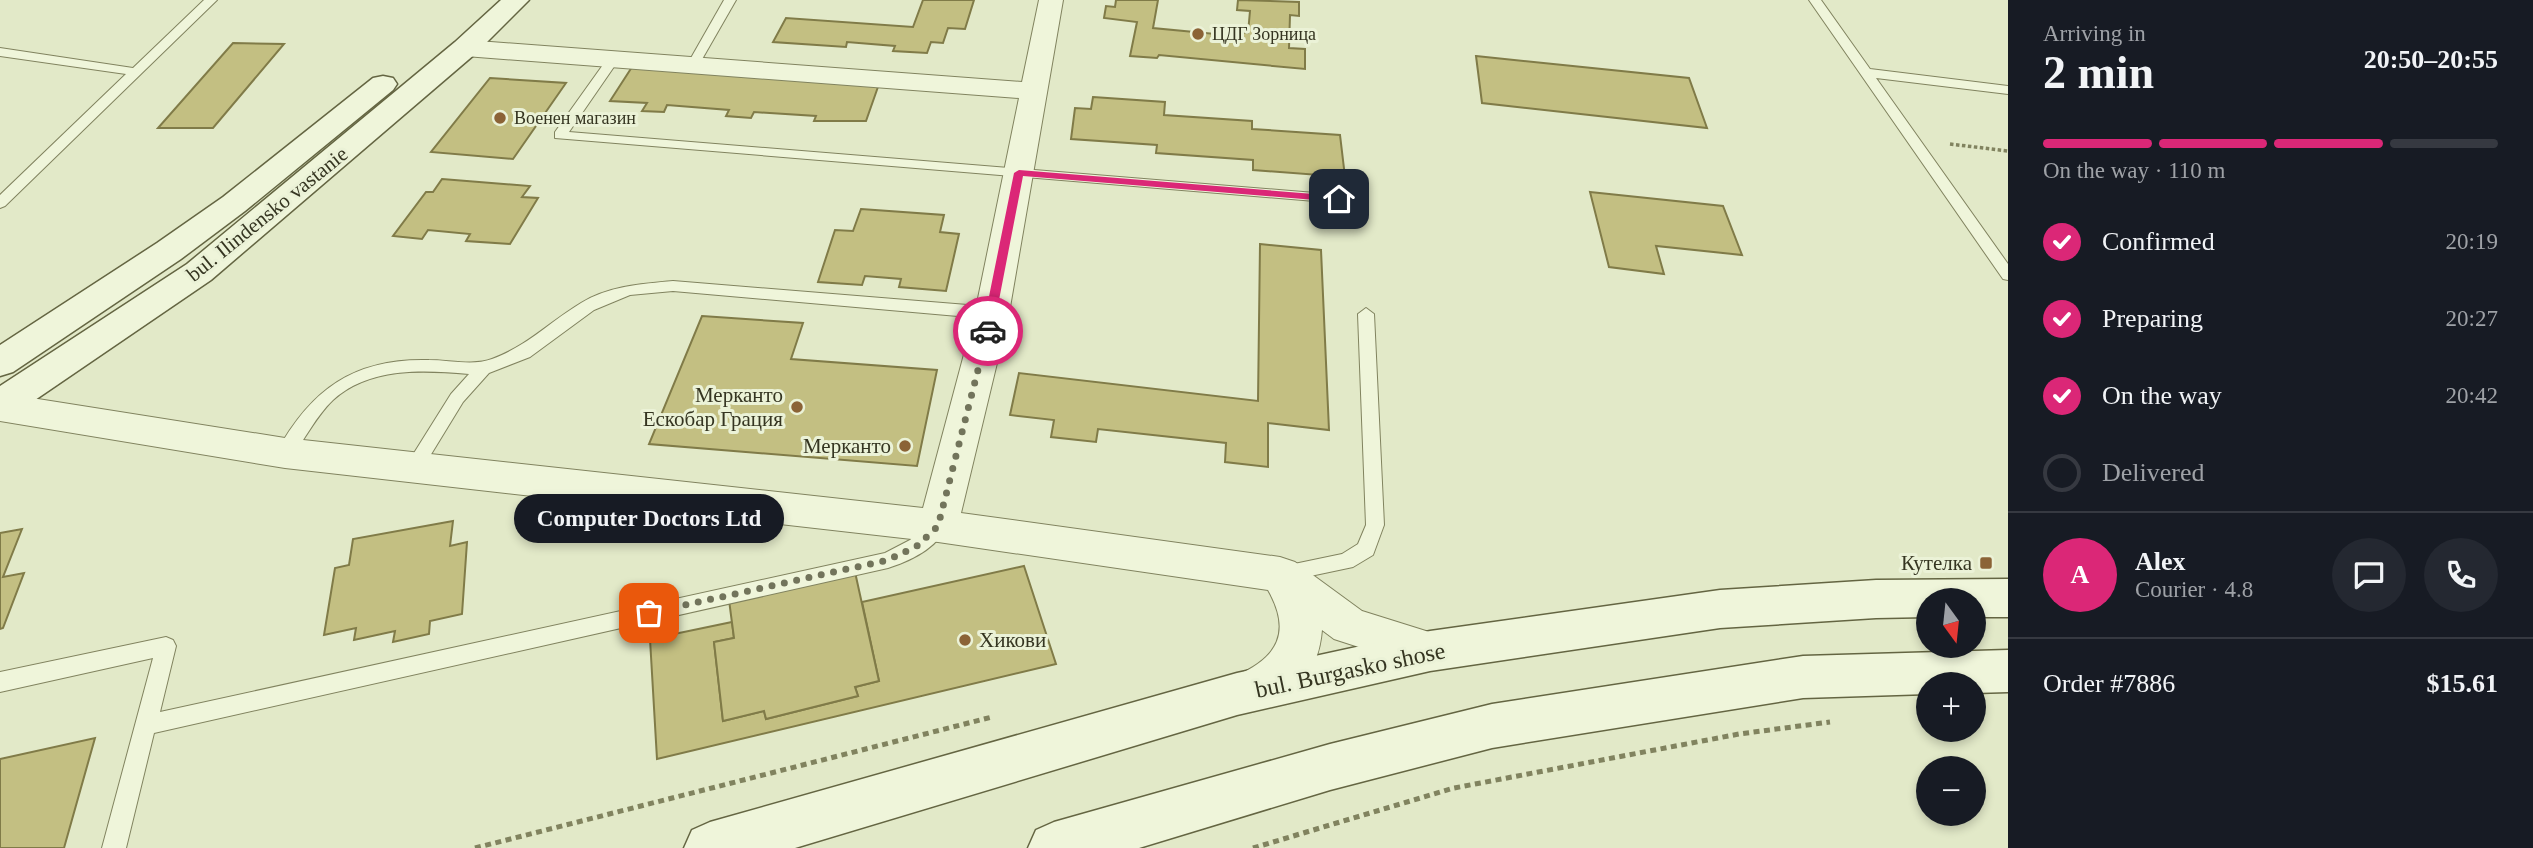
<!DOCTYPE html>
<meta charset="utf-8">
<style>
body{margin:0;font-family:"Times New Roman",serif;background:#242831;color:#f1f3f6;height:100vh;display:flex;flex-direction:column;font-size:26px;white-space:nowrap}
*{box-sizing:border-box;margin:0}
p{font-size:23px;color:#9ea1a6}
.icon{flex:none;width:38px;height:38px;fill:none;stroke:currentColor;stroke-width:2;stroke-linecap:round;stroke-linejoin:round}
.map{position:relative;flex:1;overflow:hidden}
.side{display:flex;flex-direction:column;background:#171b24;width:525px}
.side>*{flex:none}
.needle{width:46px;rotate:165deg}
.controls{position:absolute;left:1916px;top:588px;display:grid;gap:14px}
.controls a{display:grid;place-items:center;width:70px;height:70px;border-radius:50%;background:#171b24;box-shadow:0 4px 10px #0003;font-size:35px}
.pin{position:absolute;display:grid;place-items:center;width:60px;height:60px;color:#fff;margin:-30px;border-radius:14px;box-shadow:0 4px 10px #0006}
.courier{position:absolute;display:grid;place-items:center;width:70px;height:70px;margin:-35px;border:5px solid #db2777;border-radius:50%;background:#fff;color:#222;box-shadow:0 2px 9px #0007}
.bubble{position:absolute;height:49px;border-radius:24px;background:#171b24;box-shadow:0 4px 10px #0003;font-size:23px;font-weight:700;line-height:49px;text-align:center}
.summary em{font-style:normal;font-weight:700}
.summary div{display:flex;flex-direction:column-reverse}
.summary{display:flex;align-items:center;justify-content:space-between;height:119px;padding:0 35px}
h1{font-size:46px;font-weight:700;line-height:52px}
.bar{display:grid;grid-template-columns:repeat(4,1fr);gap:10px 7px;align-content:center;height:84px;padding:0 35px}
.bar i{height:9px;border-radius:5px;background:#363941}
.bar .on{background:#db2777}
.bar p{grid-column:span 4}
.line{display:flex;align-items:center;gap:18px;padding:0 35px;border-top:2px solid #363941}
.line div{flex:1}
.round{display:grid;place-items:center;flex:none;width:74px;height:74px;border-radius:37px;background:#242831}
ol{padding:0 35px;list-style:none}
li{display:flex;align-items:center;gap:21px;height:77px}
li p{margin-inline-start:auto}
li .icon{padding:7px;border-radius:50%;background:#db2777;color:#fff;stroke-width:4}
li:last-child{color:#9ea1a6}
li i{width:38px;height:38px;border:4px solid #363941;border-radius:50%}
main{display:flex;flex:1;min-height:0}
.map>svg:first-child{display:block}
.building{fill:#c3bf82;stroke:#807b48;stroke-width:2}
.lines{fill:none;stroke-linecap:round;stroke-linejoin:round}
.service-casing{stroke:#81835f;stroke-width:2}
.minor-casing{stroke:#81835f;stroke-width:2}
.secondary-casing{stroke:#646542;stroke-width:3}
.path-far1{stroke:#81835f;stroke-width:3.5;stroke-dasharray:3.5 2.5;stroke-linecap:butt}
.path{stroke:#81835f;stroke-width:5;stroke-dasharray:6 4.5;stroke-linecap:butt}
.service{fill:#eff5da;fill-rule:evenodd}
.minor{fill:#eff5da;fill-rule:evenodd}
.secondary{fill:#eff5da;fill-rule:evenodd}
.route{fill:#db2777}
.done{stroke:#72745b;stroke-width:7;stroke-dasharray:0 12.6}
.poi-dot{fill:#8b6336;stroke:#ebf2d7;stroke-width:2.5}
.labels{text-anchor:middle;stroke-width:6;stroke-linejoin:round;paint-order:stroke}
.far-poi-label{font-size:18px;fill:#353521;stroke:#ebf2d7;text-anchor:start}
.street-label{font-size:21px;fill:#353521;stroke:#ebf2d7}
.poi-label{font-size:21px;fill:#353521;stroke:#ebf2d7;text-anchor:end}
.near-street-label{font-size:24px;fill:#353521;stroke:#ebf2d7}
</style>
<main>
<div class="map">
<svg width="2008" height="848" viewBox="0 0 2008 848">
<rect width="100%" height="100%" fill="#e2e9c8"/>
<!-- building -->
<g class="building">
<path d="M923,0h51l-9,29 -17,-1 -5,15 -12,-1 -4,11 -34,-2 2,-5 -48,-4 -1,5 -73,-5 13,-24 127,9z"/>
<path d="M1116,0h42l-5,28 83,8v-4l12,1 2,-22 -13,-1 1,-10 61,2v14l-9,-1 -1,33 16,1v20l-146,-14 -2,3 -27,-2 7,-34 -33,-4 2,-12 9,1z"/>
<path d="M233,43l51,1 -71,84h-55z"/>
<path d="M1476,56l213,22 18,50 -225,-25z"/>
<path d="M632,67l247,17 -13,37h-52l2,-5 -62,-4 -3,6 -25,-2 3,-6 -62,-5 -3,7 -22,-1 5,-8 -37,-2z"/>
<path d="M490,78l76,5 -53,76 -82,-7z"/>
<path d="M1093,97l72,5 -1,13 88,6v8l88,6 5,42 -92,-7v-10l-97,-7 1,-8 -86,-6 4,-31 16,1z"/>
<path d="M442,179l88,7 -8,11 16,1 -28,46 -44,-3 4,-7 -42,-4 -6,9 -29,-3 33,-44h7z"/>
<path d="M1590,192l133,14 19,49 -86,-9 8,28 -55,-7z"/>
<path d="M861,209l83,6 -4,17 19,2 -13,57 -47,-4 2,-8 -36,-3 -3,9 -44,-3 17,-52 18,1z"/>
<path d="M1260,244l61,6 8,180 -61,-7v44l-43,-5 1,-19 -128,-14 -2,13 -45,-5 3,-17 -44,-5 9,-42 239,28z"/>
<path d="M702,316l101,7 -12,36 146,11 -20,96 -268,-22z"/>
<path d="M453,521l-3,25 17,-4 -5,72 -32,7 -1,13 -36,8 2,-11 -41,9 2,-12 -32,7 11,-67 14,-3 4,-26z"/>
<path d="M22,529l-19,48 21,-4 -21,55 -3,1v-96z"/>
<path d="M1024,566l32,98 -399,95 -7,-120 82,-17 2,16 -20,4 9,79 41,-10 2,8 92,-23 -3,-9 24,-6 -17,-79z"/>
<path d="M855,572l24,109 -24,6 3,9 -92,23 -2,-8 -41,10 -9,-79 20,-4 -5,-38z"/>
<path d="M95,738l-31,110h-64v-89z"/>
</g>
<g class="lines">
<defs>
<g id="service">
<path d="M204,0h13l-212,206 -5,2v-13l126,-121 -126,-18v-8l133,20z"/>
<path d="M724,0h12l-39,68h-8l-2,-3z"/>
<path d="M1809,0h12l49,69 138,17v8l-132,-16 132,186v16l-5,-1z"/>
<path d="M614,54l6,4 -51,74 770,63 7,4 -7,4 -784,-65v-6l55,-77z"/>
<path d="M673,281l319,26 8,6 -8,6 -319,-28 -43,4 -36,15 -64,47 -41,16 -26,29 -44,72h-12l-3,-5 47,-75 18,-20c-47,-4 -99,-7 -136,26 -17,16 -28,39 -42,58h-12l-3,-5c35,-64 78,-95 153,-93 20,0 44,6 63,-1 37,-14 56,-36 89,-56 28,-17 60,-19 92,-22z"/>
<path d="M1366,308l8,6 10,211 -11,30 -20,12 -71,15 -7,-2 -3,-6 3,-6 67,-14 16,-10 8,-19 -8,-211z"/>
<path d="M938,518l7,3 2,5c-10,22 -37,35 -59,42l-734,165 -28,115h-24l51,-190 -153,34v-20l166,-35 7,3 3,6 -16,66 725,-159 25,-13 21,-19z"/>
</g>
<path id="minor" d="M1039,0h24l-54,313 -48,200 319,44 15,5 67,49 83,26 7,14 -7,14 -15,5 -96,-31 -12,-9c-4,48 -29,64 -71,80l-16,-6 -6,-14 6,-14c43,-18 57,-44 33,-86l-330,-48 -653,-74 -285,-47v-28l285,45 638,70 52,-195 44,-215 -554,-42 -9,-3 -4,-5 4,-5 9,-3 557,42z"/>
<g id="secondary">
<path d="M501,0h28l-54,54 -264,226 -198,135 -13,4v-33l187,-122 268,-222z"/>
<path d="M383,76l10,2 4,6 -4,6 -148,121 -64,48 -168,113 -13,4v-31l157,-102 66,-46 150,-119z"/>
<path d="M2008,579v38h-34v-17h-46v17l-52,1 -156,10 -290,43 -193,44 -442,133h-111l8,-18 18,-8 527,-149 193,-42 290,-41 156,-10z"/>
<path d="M2008,650v42l-34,1v-9h-46v10l-125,4 -311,50 -162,42 -191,58h-111l8,-18 18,-8 276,-78 162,-40 311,-48z"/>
</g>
</defs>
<!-- service casing -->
<use href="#service" class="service-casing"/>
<!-- minor casing -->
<use href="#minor" class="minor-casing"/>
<!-- secondary casing -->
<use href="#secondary" class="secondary-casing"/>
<!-- path-far1 -->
<path class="path-far1" d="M1950,144l58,7"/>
<!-- path -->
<g class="path">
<path d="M475,848l517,-131"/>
<path d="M1253,848l201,-60 285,-54 91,-12"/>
</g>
<!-- service -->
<use href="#service" class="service"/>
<!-- minor -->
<use href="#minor" class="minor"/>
<!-- secondary -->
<use href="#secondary" class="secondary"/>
</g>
<!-- route -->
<path class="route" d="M1019,170l320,26 4,3 -4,3 -316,-26 -30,155 -5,4 -6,-4 32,-158z"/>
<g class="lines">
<!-- done -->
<path class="done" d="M649,613l239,-53 29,-14 21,-20 50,-195"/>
</g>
<!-- markers -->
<g class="poi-dot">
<circle cx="1198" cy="34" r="7"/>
<circle cx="500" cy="118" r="7"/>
<circle cx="797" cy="407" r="7"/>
<circle cx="905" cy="446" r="7"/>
<rect x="1979" y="556" width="14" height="14" rx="3.5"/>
<circle cx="965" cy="640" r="7"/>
</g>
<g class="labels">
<!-- far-poi labels -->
<g class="far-poi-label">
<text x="1212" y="40">ЦДГ Зорница</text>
<text x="514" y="124">Военен магазин</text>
</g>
<!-- street labels -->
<g class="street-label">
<text transform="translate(267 214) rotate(-39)" y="7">bul. Ilindensko vastanie</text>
</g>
<!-- poi labels -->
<g class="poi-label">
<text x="783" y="402">Мерканто<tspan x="783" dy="24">Ескобар Грация</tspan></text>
<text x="891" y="453">Мерканто</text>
<text x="1972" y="570">Кутелка</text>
<text x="979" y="647" text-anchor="start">Хикови</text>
</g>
<!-- near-street labels -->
<g class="near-street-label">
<text transform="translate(1350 670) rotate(-12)" y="8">bul. Burgasko shose</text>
</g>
</g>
</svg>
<div class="controls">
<a><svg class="needle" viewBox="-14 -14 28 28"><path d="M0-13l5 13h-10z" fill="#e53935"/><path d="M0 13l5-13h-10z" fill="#9ea1a6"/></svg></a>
<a>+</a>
<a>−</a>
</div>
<div class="pin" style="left:649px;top:613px;background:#ea580c"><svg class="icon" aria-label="bag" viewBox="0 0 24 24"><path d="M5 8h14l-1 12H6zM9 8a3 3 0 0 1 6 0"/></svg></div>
<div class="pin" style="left:1339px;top:199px;background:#1f2937"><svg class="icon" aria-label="home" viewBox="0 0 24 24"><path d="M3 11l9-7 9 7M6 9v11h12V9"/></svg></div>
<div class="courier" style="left:988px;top:331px"><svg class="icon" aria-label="car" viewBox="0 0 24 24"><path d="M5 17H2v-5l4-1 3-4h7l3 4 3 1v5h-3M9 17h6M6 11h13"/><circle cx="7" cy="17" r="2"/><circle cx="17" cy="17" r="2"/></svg></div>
<div class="bubble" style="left:514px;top:494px;width:270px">Computer Doctors Ltd</div>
</div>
<section class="side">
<div class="summary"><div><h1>2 min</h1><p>Arriving in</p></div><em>20:50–20:55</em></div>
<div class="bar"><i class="on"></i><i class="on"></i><i class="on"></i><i></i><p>On the way · 110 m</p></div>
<ol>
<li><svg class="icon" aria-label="check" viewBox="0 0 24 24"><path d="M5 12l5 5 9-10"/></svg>Confirmed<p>20:19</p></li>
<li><svg class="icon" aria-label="check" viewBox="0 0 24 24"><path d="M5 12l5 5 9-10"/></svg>Preparing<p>20:27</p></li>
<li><svg class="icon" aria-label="check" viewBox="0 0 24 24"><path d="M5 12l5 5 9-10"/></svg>On the way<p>20:42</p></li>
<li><i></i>Delivered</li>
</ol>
<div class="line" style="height:126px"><b class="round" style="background:#db2777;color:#fff">A</b><div><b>Alex</b><p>Courier · 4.8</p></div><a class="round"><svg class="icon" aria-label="chat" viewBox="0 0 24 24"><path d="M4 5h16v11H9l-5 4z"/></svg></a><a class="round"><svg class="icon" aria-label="phone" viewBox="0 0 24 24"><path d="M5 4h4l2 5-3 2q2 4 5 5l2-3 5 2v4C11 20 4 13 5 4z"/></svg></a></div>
<div class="line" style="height:91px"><div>Order #7886</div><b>$15.61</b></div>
</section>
</main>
